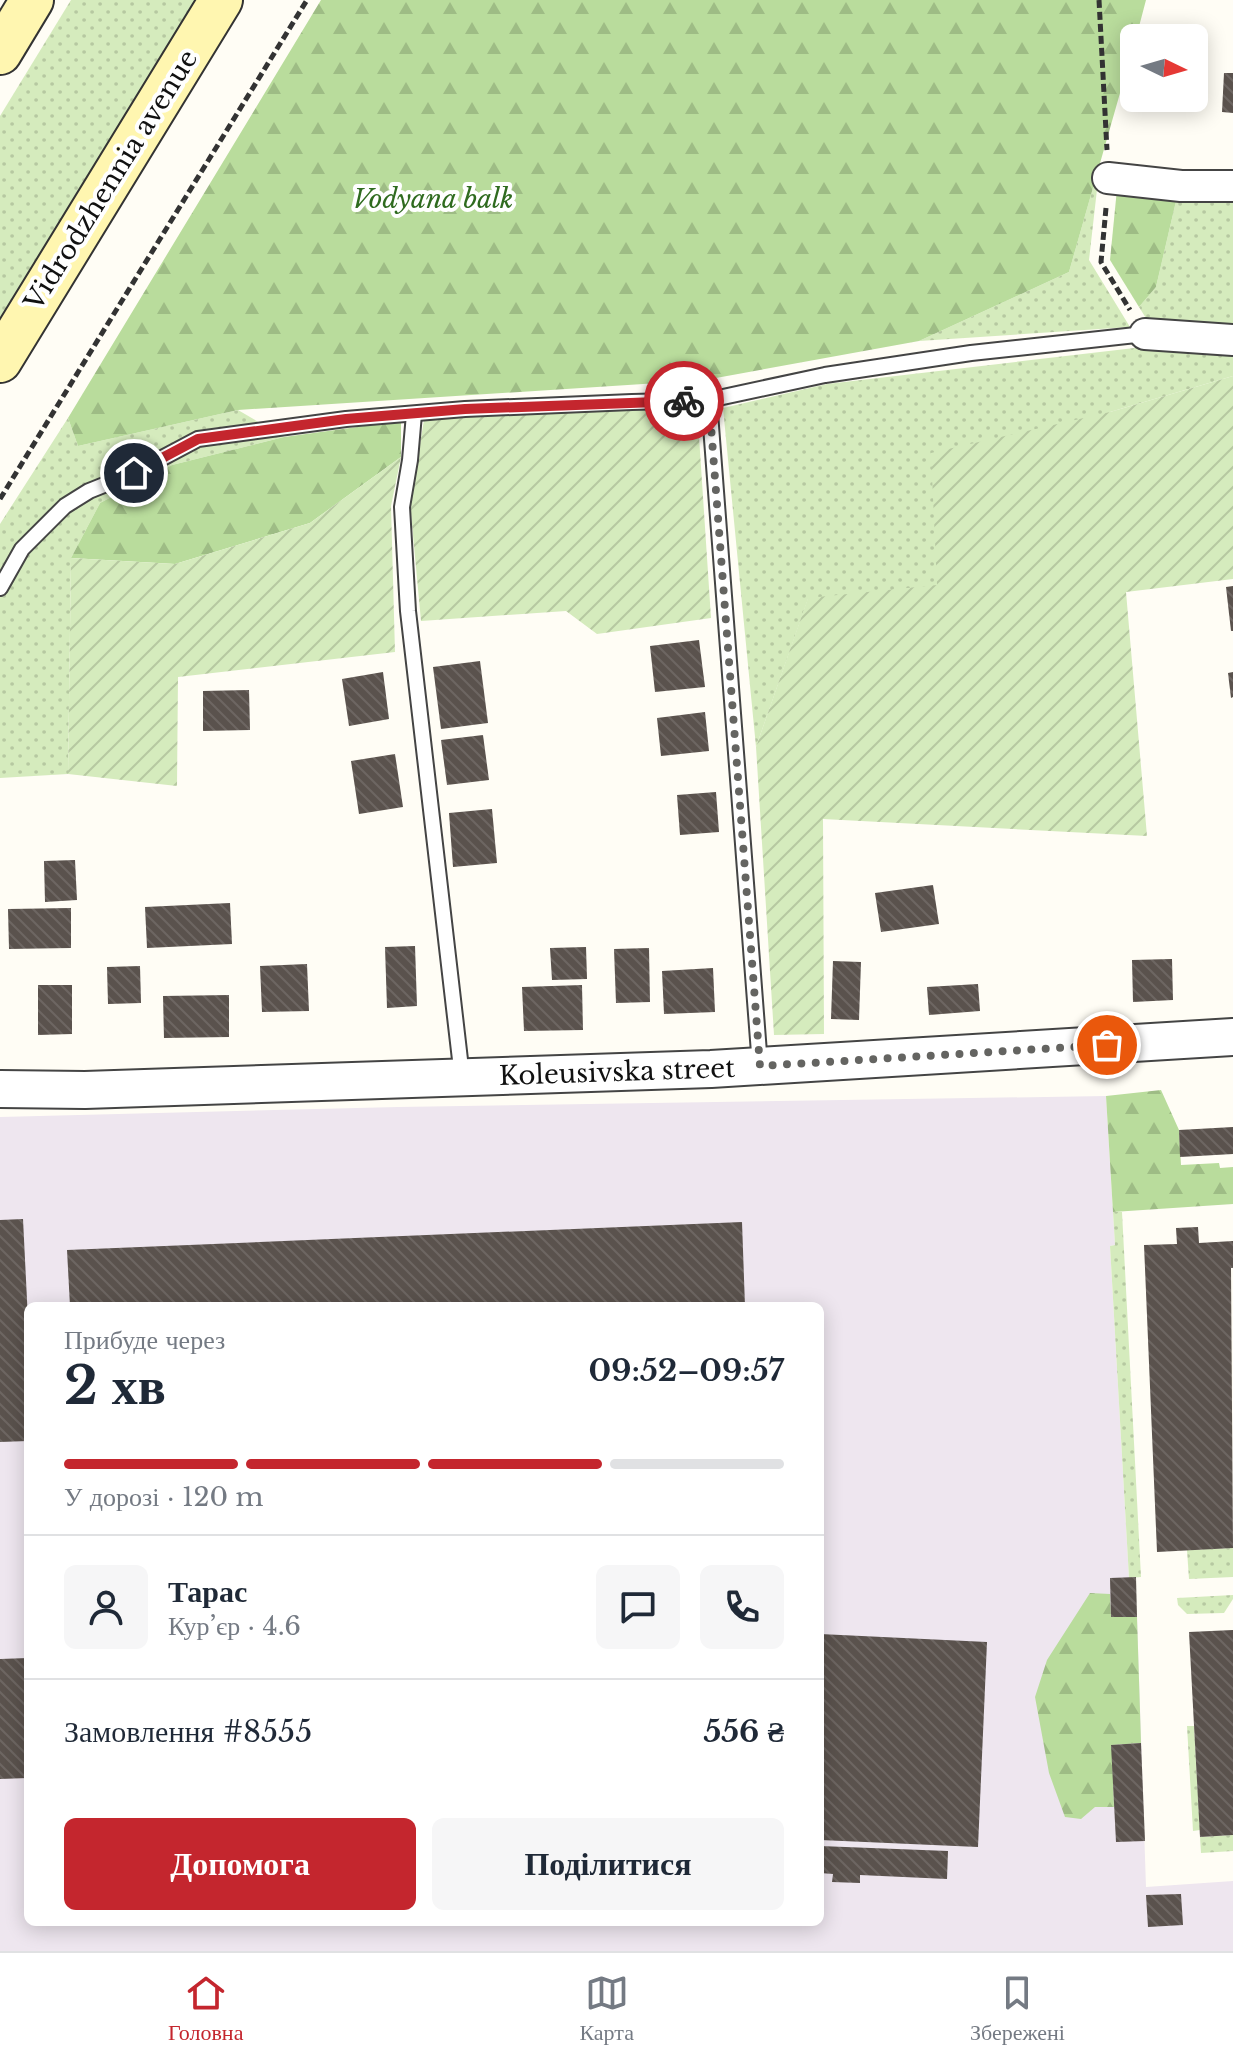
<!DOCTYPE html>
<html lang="uk">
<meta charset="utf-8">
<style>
body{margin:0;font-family:"Libre Baskerville",serif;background:#f6f6f7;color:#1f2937;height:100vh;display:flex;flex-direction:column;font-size:30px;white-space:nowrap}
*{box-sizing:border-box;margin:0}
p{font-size:26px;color:#747a83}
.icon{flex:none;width:44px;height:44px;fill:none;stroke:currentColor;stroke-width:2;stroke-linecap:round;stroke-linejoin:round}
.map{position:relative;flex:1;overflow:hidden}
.drawer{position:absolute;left:24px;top:1302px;width:800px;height:624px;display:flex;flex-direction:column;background:#fff;border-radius:12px;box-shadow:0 4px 20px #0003}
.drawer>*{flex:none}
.needle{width:52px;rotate:95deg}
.tools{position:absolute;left:1120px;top:24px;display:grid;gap:16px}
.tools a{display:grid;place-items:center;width:88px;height:88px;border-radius:12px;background:#fff;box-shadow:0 4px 20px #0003;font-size:40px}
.pin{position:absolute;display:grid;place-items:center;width:68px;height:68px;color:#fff;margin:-34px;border:4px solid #fff;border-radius:50%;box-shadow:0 2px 8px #0007}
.courier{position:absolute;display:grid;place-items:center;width:80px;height:80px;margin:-40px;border:6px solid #c4262e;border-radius:50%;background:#fff;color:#222;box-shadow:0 2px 10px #0007}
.overview em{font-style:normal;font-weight:800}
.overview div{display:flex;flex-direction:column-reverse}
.overview{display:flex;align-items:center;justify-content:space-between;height:136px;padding:0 40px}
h1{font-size:52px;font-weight:800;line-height:60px}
.bar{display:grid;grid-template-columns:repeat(4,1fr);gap:12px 8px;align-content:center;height:96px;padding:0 40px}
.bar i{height:10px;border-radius:6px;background:#e0e1e3}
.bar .on{background:#c4262e}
.bar p{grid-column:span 4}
.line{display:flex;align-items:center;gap:20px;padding:0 40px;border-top:2px solid #e0e1e3}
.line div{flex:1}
.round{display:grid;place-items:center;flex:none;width:84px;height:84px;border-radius:12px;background:#f6f6f7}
.cta{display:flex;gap:16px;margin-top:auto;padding:16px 40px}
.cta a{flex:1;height:92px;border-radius:12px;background:#c4262e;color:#fff;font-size:32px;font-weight:800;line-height:92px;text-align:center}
.cta a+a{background:#f6f6f7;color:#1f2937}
.menu{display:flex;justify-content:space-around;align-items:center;height:112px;border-top:2px solid #e0e1e3;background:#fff;font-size:22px;color:#747a83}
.menu a{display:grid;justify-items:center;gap:4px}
.menu .on{color:#c4262e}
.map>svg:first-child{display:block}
.industrial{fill:#eee6ef;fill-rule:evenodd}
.grass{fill:url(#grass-dots)}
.forest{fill:url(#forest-firs)}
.garden{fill:url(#garden-furrows)}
.building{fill:url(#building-back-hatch)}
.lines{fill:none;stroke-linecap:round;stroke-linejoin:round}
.service-casing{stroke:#444;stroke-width:18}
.minor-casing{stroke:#444;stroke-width:34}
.tertiary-casing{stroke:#444;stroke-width:40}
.secondary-casing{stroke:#333;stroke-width:46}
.path{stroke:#333;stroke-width:5;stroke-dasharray:8 4;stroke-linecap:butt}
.service{stroke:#fff;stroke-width:14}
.minor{stroke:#fff;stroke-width:30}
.tertiary{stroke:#fff;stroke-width:36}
.secondary{stroke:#fff6b0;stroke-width:42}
.done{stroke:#646461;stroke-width:8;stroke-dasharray:0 14.4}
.route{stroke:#c4262e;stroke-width:10}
.labels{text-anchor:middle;stroke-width:8;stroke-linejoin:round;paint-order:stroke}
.street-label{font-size:26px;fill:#111;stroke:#fff}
.park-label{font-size:26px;font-style:italic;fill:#2f6b1f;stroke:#fff}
</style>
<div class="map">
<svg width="1233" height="1951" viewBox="0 0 1233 1951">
<defs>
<pattern id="grass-dots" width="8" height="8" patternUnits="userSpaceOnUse" patternTransform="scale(2)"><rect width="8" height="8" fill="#d5ebbd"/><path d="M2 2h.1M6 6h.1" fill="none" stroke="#b6c8a1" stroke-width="1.8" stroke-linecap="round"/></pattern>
<pattern id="forest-firs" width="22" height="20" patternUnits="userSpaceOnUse" patternTransform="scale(2)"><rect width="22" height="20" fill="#b9dc9c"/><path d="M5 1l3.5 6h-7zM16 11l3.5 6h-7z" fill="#9ebc85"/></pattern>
<pattern id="garden-furrows" width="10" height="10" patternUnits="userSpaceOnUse" patternTransform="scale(2)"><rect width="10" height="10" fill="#d5ebbd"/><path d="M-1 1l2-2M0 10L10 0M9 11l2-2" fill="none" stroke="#b6c8a1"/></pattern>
<pattern id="building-back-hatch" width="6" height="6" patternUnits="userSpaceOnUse" patternTransform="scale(2)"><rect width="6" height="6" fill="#5a524d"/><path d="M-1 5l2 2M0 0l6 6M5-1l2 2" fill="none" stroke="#6d6662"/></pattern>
</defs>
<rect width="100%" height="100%" fill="#fffdf5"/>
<!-- industrial -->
<path class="industrial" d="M1106,1096l9,149 -5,1 19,332 -18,39h26l9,270 87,-6v70h-1233v-834l398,-10zM28,1306h792v616h-792z"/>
<!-- grass -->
<g class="grass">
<path d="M71,0h133l-204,335v-219z"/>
<path d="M1100,163l-11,97 41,67 -211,14 150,-69z"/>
<path d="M1177,197l46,5 10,-1v126l-84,-4 -10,-16 17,-20z"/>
<path d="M1143,347l90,7v22l-123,36 -173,174 -129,13 -52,148 -33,-339 104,-24z"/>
<path d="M238,410l46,27 -112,28 -72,38 -29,55 -3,216 -68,4v-254l68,-106 10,28z"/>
<path d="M1113,1212h9l19,365 -12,1 -19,-332 5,-1z"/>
<path d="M1233,1548v29l-44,2 -2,-29z"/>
<path d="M1233,1595v4l-9,14 -37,1 -9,-9 -1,-7z"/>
<path d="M1187,1726h7l6,104 -7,1z"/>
<path d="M1233,1835v16l-32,2 -1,-16z"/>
</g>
<!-- forest -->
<g class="forest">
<path d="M321,0h825l-10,38h-2v6l-65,228 -150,69 -214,39 -467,30 -160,36 -10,-28z"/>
<path d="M1117,189l60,8 -21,90 -17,20 -29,-47z"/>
<path d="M401,421v36l-91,66 -135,41 -104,-6 29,-55 72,-38 112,-28z"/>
<path d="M1161,1090l18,40 2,35 38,-2 1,5 13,-1v37l-120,8 -7,-116z"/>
<path d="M1090,1593l20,1 1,23h26l4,126 -29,2 2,62h-19l-14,12 -16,-2 -16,-44 -14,-76 12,-37z"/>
</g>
<!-- garden -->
<g class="garden">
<path d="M1233,376v203l-107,13 21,244 -324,-17 1,215 -50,1 -18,-288 52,-149 129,-13 -6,-132 179,-41z"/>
<path d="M697,406l14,212 -114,16 -31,-23 -145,10 -11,-118 14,-83 75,-5z"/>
<path d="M401,457l-10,49 4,146 -217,25 -1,109 -109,-12 3,-216 104,6 135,-41z"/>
</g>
<!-- building -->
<g class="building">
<path d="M1224,73h9v40l-11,-1z"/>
<path d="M1233,586v45h-2l-5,-44z"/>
<path d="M699,640l6,47 -50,5 -5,-46z"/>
<path d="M480,661l8,62 -47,6 -8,-62z"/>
<path d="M383,672l6,47 -40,7 -7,-47z"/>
<path d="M1233,672v25l-2,1 -3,-25z"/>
<path d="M249,690l1,40 -47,1v-40z"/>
<path d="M705,712l4,39 -48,5 -4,-38z"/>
<path d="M483,735l6,45 -42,5 -6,-45z"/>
<path d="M395,754l8,53 -44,7 -8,-53z"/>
<path d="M716,792l3,40 -39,3 -3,-40z"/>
<path d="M492,809l5,54 -44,4 -4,-54z"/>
<path d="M75,860l2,40 -32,2 -1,-41z"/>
<path d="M933,885l6,39 -58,8 -6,-39z"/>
<path d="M230,903l2,41 -85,4 -2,-41z"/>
<path d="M71,908v40l-62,1 -1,-40z"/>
<path d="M415,946l2,60 -30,2 -2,-61z"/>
<path d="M586,947l1,32 -35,1 -2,-32z"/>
<path d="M649,948l1,54 -34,1 -2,-54z"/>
<path d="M1172,959l1,41 -40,2 -1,-42z"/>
<path d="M833,961l28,1 -2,58 -28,-1z"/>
<path d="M307,964l2,47 -47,1 -2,-46z"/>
<path d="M140,966l1,37 -33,1 -1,-37z"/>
<path d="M713,968l2,44 -51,2 -2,-43z"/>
<path d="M978,984l2,27 -51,4 -2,-28z"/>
<path d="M38,985h34v49l-34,1z"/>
<path d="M582,985l1,45 -59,1 -2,-44z"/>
<path d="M229,995v42l-65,1 -1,-42z"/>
<path d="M1233,1127v27l-53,3 -1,-27z"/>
<path d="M23,1219l5,101v121l-28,1v-222z"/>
<path d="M742,1222l3,84h-675l-3,-56z"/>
<path d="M1198,1227l1,16 34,-2v27h-2l2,280 -76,4 -13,-307 33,-1 -1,-16z"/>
<path d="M1136,1577l1,40h-26l-1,-39z"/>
<path d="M1233,1630v205l-33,2 -11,-205z"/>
<path d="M820,1634l167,8 -9,205 -158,-7z"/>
<path d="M28,1658v120l-28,1v-120z"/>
<path d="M1141,1743l4,98 -29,1 -5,-97z"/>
<path d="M820,1846l128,5 -1,28 -87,-4v8l-28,-1 1,-8 -13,-1z"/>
<path d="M1181,1894l2,31 -35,2 -2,-32z"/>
</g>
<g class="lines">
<defs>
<g id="service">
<path d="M709,400l51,666"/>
<path d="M414,414l-4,46 -8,47 6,104 54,466"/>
<path d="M0,588l22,-39 43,-43 24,-15 45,-18 64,-34 148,-20 119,-10 167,-7 77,-2 116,-25 146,-22 174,-19"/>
</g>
<g id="minor">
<path d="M1108,178l73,8h52"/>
<path d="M1145,334l88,6"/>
</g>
<path id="tertiary" d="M0,1089l85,1 626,-21 522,-32"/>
<g id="secondary">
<path d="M0,53l32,-53"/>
<path d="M0,361l221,-361"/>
</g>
</defs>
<!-- service casing -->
<use href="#service" class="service-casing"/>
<!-- minor casing -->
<use href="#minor" class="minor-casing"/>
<!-- tertiary casing -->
<use href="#tertiary" class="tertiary-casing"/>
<!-- secondary casing -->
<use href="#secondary" class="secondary-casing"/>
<!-- path -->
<g class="path">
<path d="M1099,0l8,150"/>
<path d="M1106,208l-5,54 29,48"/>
<path d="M0,499l307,-499"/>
</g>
<!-- service -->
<use href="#service" class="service"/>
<!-- minor -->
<use href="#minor" class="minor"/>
<!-- tertiary -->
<use href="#tertiary" class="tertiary"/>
<!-- secondary -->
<use href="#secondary" class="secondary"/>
</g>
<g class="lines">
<!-- done -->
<path class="done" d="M684,401l25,-1 51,666 347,-21"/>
<!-- route -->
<path class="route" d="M134,473l64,-34 148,-20 119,-10 219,-8"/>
</g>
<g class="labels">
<!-- street labels -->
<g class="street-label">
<text transform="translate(111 180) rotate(-58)" y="9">Vidrodzhennia avenue</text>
<text transform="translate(617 1072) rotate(-2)" y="9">Koleusivska street</text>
</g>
<!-- park labels -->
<g class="park-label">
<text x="433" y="208">Vodyana balk</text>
</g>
</g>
</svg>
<div class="tools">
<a><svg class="needle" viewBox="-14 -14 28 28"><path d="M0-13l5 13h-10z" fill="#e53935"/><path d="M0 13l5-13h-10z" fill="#747a83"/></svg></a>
</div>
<div class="pin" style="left:1107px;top:1045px;background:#ea580c"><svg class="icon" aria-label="bag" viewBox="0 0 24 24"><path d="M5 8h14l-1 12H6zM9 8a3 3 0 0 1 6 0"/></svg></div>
<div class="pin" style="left:134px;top:473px;background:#1f2937"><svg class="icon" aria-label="home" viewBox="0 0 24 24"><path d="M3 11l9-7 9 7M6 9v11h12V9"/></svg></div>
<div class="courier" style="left:684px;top:401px"><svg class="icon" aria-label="bike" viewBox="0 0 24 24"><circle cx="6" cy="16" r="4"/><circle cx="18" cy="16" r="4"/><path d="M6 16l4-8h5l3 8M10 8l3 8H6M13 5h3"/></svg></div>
<section class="drawer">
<div class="overview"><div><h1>2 хв</h1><p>Прибуде через</p></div><em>09:52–09:57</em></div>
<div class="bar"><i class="on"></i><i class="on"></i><i class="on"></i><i></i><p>У дорозі · 120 m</p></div>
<div class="line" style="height:144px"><a class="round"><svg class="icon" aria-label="person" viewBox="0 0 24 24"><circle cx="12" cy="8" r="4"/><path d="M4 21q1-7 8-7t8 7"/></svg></a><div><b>Тарас</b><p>Кур’єр · 4.6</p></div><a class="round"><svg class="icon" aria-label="chat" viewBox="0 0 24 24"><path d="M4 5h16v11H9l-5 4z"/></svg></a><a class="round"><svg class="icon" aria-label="phone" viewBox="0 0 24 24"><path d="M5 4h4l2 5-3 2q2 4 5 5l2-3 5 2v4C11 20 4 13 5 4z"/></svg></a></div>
<div class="line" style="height:104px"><div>Замовлення #8555</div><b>556 ₴</b></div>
<div class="cta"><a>Допомога</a><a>Поділитися</a></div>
</section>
</div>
<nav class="menu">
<a class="on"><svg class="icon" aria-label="home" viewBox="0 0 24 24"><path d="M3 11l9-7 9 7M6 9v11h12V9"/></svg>Головна</a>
<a><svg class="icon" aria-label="map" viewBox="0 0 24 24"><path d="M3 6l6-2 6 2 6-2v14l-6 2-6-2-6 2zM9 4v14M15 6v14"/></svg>Карта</a>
<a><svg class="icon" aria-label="saved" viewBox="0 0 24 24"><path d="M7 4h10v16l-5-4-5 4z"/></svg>Збережені</a>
</nav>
